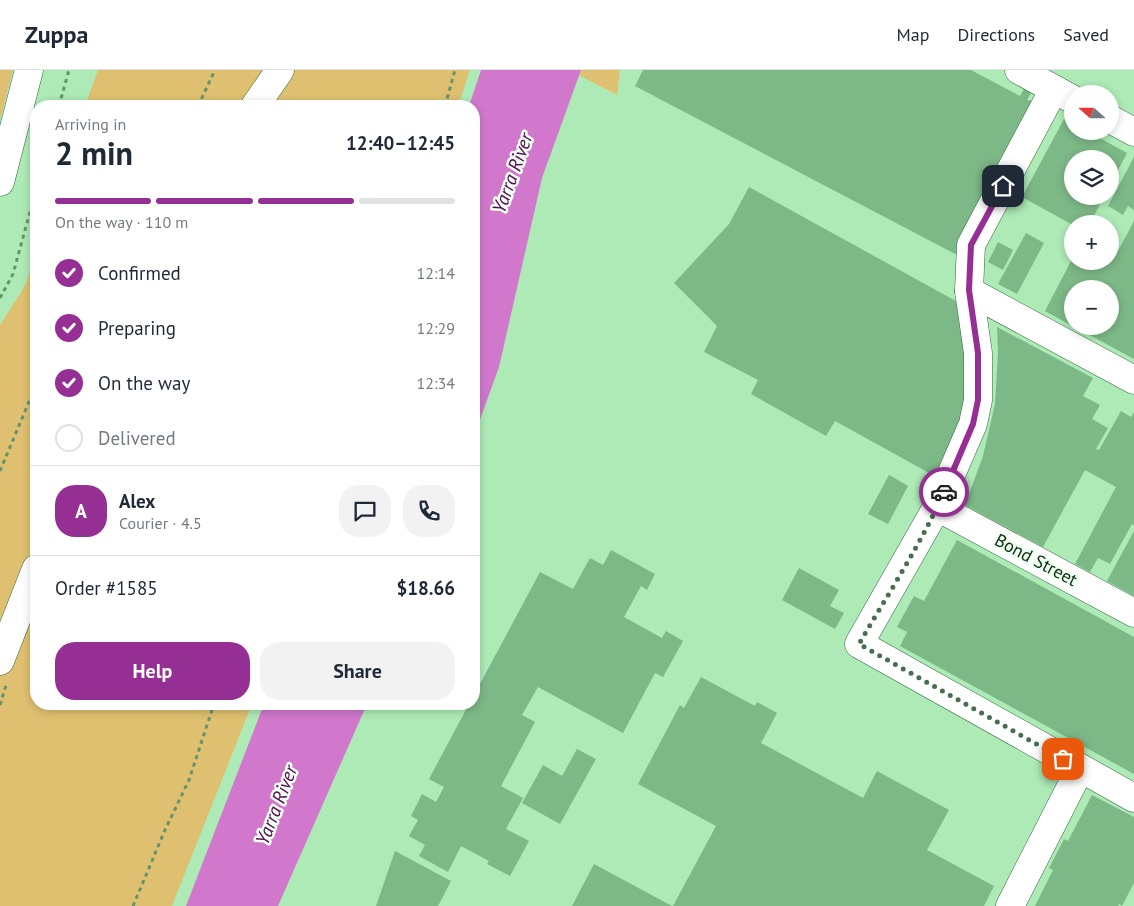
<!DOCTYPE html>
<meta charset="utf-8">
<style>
body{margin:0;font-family:"PT Sans",sans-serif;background:#f2f2f3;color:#1f2937;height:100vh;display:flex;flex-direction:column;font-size:19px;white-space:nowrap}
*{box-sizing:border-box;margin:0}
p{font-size:16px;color:#747a83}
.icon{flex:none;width:28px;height:28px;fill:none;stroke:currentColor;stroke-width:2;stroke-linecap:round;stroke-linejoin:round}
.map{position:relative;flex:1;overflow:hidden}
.details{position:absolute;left:30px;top:30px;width:450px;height:610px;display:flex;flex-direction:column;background:#fff;border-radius:20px;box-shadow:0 2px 8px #0003}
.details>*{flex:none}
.needle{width:32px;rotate:291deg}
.tools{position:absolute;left:1064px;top:15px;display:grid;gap:10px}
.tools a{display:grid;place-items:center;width:55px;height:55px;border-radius:50%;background:#fff;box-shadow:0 2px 8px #0003;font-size:25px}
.pin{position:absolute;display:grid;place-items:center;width:42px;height:42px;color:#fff;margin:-21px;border-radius:10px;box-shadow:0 2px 8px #0006}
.courier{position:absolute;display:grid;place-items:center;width:50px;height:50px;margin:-25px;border:4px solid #962f93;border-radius:50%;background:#fff;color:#222;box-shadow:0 1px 6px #0007}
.headline em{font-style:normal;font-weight:700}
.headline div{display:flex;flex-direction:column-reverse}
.headline{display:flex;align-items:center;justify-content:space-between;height:85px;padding:0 25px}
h1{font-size:32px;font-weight:700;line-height:38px}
.bar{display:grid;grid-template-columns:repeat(4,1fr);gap:8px 5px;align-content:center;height:60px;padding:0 25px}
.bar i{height:6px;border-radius:4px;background:#e0e1e3}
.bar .on{background:#962f93}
.bar p{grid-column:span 4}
.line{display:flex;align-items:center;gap:12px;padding:0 25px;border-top:1px solid #e0e1e3}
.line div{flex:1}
.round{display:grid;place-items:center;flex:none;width:52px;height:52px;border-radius:20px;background:#f2f2f3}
ol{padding:0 25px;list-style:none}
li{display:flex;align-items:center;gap:15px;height:55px}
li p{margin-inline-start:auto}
li .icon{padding:5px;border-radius:50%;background:#962f93;color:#fff;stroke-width:4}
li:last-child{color:#747a83}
li i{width:28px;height:28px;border:2px solid #e0e1e3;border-radius:50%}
.primary-button{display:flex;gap:10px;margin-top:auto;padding:10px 25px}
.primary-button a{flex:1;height:58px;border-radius:20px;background:#962f93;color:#fff;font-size:20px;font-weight:700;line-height:58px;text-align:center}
.primary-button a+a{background:#f2f2f3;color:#1f2937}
header{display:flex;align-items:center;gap:30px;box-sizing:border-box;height:70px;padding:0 25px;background:#fff;border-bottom:1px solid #e0e1e3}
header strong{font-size:24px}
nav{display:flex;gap:28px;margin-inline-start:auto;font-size:18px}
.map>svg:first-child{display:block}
.green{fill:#dec070}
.water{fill:#d178cd}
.building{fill:#7db887}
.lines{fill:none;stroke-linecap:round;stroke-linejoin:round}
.minor-casing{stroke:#30693d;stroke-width:29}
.path{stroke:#66936e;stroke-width:3;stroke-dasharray:4 4;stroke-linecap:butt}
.minor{stroke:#fff;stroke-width:28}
.done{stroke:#486d4f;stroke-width:5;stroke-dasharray:0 9}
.route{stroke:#962f93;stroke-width:6}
.labels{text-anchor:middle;stroke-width:5;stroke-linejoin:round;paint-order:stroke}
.street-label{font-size:18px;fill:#122a17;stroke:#edffef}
.water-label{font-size:19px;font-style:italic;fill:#5a0359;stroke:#edffef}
</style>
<header>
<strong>Zuppa</strong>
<nav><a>Map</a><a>Directions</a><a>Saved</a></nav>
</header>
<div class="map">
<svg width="1134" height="836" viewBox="0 0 1134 836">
<rect width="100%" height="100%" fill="#adeab6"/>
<!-- green -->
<g class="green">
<path d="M0,0h13l-13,50z"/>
<path d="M98,0h372l-12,36h-373z"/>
<path d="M581,0h39l-3,25 -38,-20z"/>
<path d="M36,183v451h216l-80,202h-172v-581l26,-41z"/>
</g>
<!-- water -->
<g class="water">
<path d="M481,0h100l-39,108 -43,189 -25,69v-330h-5z"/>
<path d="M264,634h103l-89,202h-92z"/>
</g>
<!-- building -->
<g class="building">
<path d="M643,0h328l49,26 14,-26h10l-17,30 12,2 -80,154 -324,-170z"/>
<path d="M1064,49l8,4v8h15l40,22 -17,33v-27h-38v37h32l-14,28h-19l-49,-27z"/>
<path d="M1134,87v53l-6,-4 -5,9 -15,-9z"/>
<path d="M749,117l214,118 6,60 -8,61 -21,53 -105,-58 -9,15 -75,-42 7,-14 -54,-28 13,-26 -43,-43 55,-59z"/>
<path d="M1134,151v138l-61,-33h37v-37h-38v37l-27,-15 26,-50h39v-15l8,5z"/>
<path d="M1026,163l18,10 -27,51 -19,-10z"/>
<path d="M998,172l15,8 -10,20 -15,-8z"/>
<path d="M997,257l96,51 -10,18 17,9 -8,14 16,9 -12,21 3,1 22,-39 10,6 3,-5v113l-2,-1 -22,40 -12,-6 -8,14 -15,-8 41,-77 -31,-17 -42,77 -78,-42 18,-49 12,-52 3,-51z"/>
<path d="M889,405l19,11 -20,38 -20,-10z"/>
<path d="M1134,461v65l-27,-15z"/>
<path d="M957,470l177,97v137l-234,-128 7,-14 -10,-5 17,-31 10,5z"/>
<path d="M611,480l44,24 -8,16 -6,-4 -17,31 38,21 4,-7 17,10 -20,36 -8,-4 -32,60 -85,-46 -16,28 13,7 -34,64 22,12 -17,31 23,12 -19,35 -23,-12 2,-3 -28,-15 -13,26 -29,-16 6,-11 -16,-9 9,-16 -7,-4 11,-22 14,8 8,-15 -15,-8 40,-75h5v-9l66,-123 33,17 17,-31 13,7z"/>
<path d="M799,498l40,22 -9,16 14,7 -9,16 -53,-29z"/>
<path d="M701,607l54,29 2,-4 20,11 -16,30 102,55 14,-27 72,39 -22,40 67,36 -10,20h-311l43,-80 -78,-42 42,-79 4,3z"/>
<path d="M577,679l19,10 -36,65 -38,-21 21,-38 19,11z"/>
<path d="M1092,725l42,22v66l-12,23 -3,-2 -1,2h-83l18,-36 -4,-2 15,-29 4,2z"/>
<path d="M395,781l56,30 -13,25h-62z"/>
<path d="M594,794l78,42h-100z"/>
</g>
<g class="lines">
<defs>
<g id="minor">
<path d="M1019,0l53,29"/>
<path d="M1054,19l-83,156 -2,46 9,62v47l-5,24 -36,83 -78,137 275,154"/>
<path d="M255,36l25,-36"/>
<path d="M1110,49l24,13"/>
<path d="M0,112l29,-112"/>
<path d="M969,221l165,89"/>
<path d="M937,437l197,106"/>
<path d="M0,591l36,-92"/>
<path d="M1010,836l70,-137"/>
</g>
</defs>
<!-- minor casing -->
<use href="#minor" class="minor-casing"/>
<!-- path -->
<g class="path">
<path d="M59,36l10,-36"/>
<path d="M198,36l17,-36"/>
<path d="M445,36l10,-36"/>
<path d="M0,228l13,-24 23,-84"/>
<path d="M0,401l36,-86"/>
<path d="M0,635l7,-23"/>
<path d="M133,836l32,-76 24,-50 25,-76"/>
</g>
<!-- minor -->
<use href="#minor" class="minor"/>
</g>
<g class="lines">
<!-- done -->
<path class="done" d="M944,422c-23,52 -56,102 -85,152l204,115"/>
<!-- route -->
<path class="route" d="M944,422l29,-68 5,-24v-47l-9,-63 2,-45 32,-59"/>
</g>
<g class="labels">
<!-- street labels -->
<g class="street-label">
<text transform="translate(1036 490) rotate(28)" y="6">Bond Street</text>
</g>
<!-- water labels -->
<g class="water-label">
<text transform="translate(512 103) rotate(-70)" y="7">Yarra River</text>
<text transform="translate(276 735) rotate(-69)" y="7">Yarra River</text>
</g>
</g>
</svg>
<div class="tools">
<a><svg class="needle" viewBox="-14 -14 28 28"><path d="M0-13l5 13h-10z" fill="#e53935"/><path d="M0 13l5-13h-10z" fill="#747a83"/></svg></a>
<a><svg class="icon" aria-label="layers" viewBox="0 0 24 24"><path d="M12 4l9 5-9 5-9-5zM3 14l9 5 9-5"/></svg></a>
<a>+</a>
<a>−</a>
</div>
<div class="pin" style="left:1063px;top:689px;background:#ea580c"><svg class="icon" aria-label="bag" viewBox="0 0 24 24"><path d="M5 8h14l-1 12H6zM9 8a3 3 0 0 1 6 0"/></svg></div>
<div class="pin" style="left:1003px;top:116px;background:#1f2937"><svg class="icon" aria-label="home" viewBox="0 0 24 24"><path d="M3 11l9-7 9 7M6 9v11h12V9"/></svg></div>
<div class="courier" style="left:944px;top:422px"><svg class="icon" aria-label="car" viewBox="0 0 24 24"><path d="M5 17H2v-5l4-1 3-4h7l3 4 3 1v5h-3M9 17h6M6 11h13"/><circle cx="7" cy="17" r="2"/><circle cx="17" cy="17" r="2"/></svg></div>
<section class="details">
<div class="headline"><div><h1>2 min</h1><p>Arriving in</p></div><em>12:40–12:45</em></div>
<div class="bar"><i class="on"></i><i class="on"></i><i class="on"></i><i></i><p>On the way · 110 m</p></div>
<ol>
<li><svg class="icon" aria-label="check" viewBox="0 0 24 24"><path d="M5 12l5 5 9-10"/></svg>Confirmed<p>12:14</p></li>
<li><svg class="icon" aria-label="check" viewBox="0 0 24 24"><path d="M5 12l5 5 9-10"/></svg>Preparing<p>12:29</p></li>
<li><svg class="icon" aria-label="check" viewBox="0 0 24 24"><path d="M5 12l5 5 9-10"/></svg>On the way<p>12:34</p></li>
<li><i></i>Delivered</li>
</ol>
<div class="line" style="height:90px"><b class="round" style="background:#962f93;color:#fff">A</b><div><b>Alex</b><p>Courier · 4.5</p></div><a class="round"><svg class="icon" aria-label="chat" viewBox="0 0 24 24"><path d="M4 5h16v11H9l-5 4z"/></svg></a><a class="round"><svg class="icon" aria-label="phone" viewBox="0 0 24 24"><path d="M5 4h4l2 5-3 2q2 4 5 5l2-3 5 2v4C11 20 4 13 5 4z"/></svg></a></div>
<div class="line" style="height:65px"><div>Order #1585</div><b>$18.66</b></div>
<div class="primary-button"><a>Help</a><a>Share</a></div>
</section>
</div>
